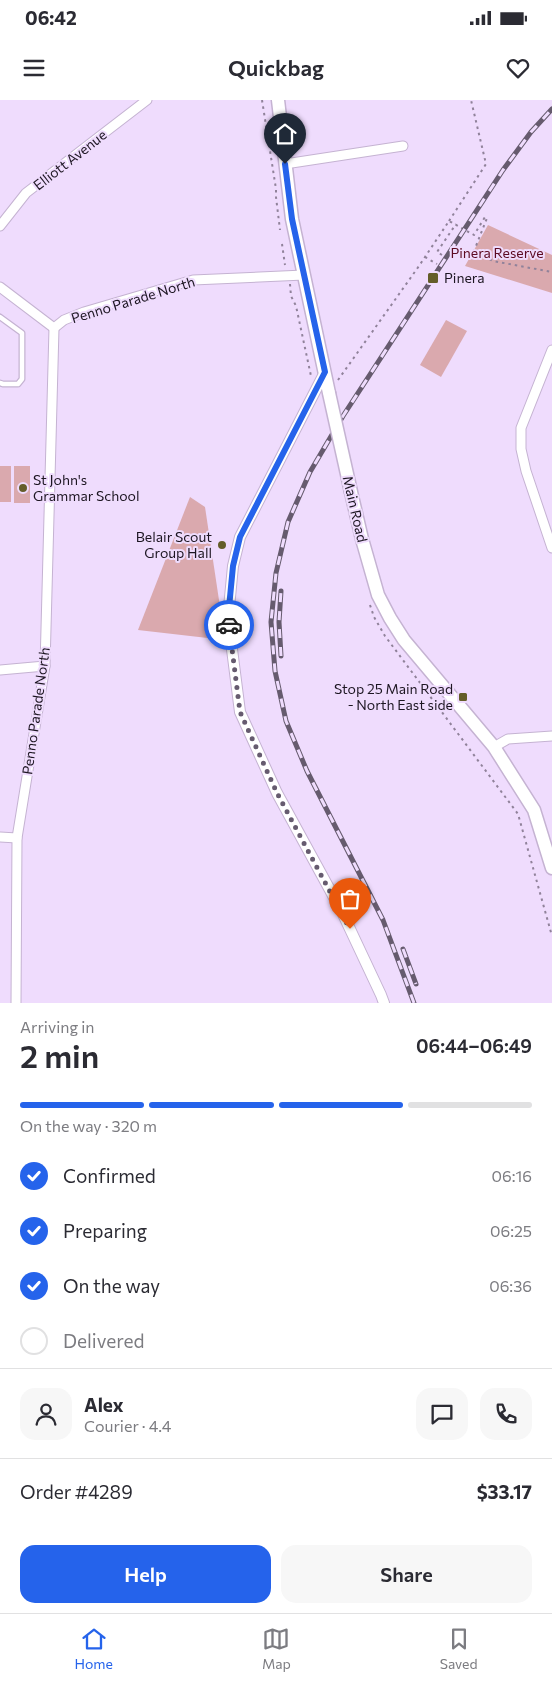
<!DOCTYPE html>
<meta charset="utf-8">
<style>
body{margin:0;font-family:Commissioner,sans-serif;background:#f7f7f7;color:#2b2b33;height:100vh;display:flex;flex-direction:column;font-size:19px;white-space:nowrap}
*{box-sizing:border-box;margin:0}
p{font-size:16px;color:#7c7c81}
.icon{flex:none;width:28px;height:28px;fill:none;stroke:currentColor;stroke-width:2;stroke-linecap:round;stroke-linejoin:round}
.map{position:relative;height:903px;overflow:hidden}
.panel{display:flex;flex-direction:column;background:#fff;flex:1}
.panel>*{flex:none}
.pin{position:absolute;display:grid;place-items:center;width:42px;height:42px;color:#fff;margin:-51px -21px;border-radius:50% 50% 50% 0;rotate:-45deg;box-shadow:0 0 5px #0007}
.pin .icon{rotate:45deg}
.courier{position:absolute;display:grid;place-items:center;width:50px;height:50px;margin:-25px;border:4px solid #2563eb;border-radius:50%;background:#fff;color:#222;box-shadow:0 1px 6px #0007}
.summary em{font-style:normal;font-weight:600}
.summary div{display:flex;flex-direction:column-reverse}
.summary{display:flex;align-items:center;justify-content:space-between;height:85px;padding:0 20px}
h1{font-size:32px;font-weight:600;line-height:38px}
.bar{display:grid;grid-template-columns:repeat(4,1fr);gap:8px 5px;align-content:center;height:60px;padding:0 20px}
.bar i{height:6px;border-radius:4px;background:#e1e1e2}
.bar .active{background:#2563eb}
.bar p{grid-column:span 4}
.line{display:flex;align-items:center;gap:12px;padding:0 20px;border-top:1px solid #e1e1e2}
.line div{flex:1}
.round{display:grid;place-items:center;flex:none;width:52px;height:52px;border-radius:15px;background:#f7f7f7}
ol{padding:0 20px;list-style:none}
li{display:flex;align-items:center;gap:15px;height:55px}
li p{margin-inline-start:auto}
li .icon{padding:5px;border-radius:50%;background:#2563eb;color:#fff;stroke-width:4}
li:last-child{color:#7c7c81}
li i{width:28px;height:28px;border:2px solid #e1e1e2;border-radius:50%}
.action{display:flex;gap:10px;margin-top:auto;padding:10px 20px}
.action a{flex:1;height:58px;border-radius:15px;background:#2563eb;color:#fff;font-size:20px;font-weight:600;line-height:58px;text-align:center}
.action a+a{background:#f7f7f7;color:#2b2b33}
.status{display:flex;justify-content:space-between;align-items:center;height:35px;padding:0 25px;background:#fff;direction:ltr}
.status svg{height:14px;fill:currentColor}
header{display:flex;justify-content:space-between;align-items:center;height:65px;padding:0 20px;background:#fff;font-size:22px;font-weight:600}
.tab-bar{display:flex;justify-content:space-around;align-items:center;height:70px;border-top:1px solid #e1e1e2;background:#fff;font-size:14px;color:#7c7c81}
.tab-bar a{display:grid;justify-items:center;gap:2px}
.tab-bar .active{color:#2563eb}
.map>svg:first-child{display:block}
.green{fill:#daa9ae}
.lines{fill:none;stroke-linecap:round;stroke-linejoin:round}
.service-casing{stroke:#c5b3d2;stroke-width:7}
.minor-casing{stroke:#c5b3d2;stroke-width:11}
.tertiary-casing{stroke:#c5b3d2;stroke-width:12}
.secondary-casing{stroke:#c5b3d2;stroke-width:15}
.path{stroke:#90829a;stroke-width:2;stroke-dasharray:2.5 4;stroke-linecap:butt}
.service{stroke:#fff;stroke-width:4.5}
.minor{stroke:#fff;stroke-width:9}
.tertiary{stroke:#fff;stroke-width:10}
.secondary{stroke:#fff;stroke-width:12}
.rail-casing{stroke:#665b6e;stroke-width:5}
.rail{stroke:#efdcfd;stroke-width:3;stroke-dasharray:9;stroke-linecap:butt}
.secondary-bridge-casing{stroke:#c5b3d2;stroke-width:15;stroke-linecap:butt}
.secondary-bridge{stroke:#fff;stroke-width:12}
.done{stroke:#665b6f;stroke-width:5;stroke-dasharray:0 9}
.route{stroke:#2563eb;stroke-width:6}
.poi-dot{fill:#645d29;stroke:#efdcfd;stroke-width:2}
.labels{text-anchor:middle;stroke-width:4;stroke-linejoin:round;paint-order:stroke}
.street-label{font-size:14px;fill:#1d1622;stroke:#efdcfd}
.park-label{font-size:14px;fill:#5c0a22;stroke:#efdcfd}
.poi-label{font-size:14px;fill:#1d1622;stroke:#efdcfd;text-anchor:start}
</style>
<div class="status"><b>06:42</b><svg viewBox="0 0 49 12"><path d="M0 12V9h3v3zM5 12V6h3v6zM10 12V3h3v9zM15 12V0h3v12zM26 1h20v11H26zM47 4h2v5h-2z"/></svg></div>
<header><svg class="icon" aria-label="menu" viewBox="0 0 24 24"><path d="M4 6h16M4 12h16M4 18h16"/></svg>Quickbag<svg class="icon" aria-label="heart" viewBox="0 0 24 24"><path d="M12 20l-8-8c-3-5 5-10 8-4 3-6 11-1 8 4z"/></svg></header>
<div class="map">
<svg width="552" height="903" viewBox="0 0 552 903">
<rect width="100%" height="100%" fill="#efdcfd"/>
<!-- green -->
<g class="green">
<path d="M488,125l64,30v38l-87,-27z"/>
<path d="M446,220l21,11 -26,46 -21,-12z"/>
<rect x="0" y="366" width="11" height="36"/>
<rect x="14" y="366" width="16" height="37"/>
<path d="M190,397l15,10 20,133 -87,-10z"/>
</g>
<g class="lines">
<defs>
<path id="service" d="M0,217l22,16v46l-4,5h-15l-3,-1"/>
<g id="minor">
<path d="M285,64l118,-18"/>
<path d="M0,126l26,-33 121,-93"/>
<path d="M0,187l54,41 10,-8 20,-8 109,-32 111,-5"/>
<path d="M552,250l-31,78v21l5,22 26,77"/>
<path d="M0,570l45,-4"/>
<path d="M494,647l14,-8 44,-3"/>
<path d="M0,737l17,1"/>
<path d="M16,903l1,-165 28,-172 9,-338"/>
</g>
<path id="tertiary" d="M325,272l-85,165 -7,29 -5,52 12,94 37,81 65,119 39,83 3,8"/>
<g id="secondary">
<path d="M278,0l14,119 37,174"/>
<path d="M351,392l11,47 16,56 12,23 14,22 90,107 40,63 18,58"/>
</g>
</defs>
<!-- service casing -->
<use href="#service" class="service-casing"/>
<!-- minor casing -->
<use href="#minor" class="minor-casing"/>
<!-- tertiary casing -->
<use href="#tertiary" class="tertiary-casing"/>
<!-- secondary casing -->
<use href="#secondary" class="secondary-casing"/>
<!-- path -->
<g class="path">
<path d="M262,0l14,89v8l4,33"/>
<path d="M449,121l37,-57 -15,-64"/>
<path d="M282,144l3,21"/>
<path d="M442,155l-5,-3 19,-28"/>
<path d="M425,157l12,7"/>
<path d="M290,184l1,12 5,10 15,70"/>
<path d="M338,280l81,-114 30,-45 25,14 11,-18 2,1 -13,33 19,10 59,11"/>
<path d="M370,505l4,12 11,19 133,178 34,122"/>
</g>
<!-- service -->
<use href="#service" class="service"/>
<!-- minor -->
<use href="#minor" class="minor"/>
<!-- tertiary -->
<use href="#tertiary" class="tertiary"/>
<!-- secondary -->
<use href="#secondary" class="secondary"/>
<defs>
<g id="rail">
<path d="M281,556l-2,-34 2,-31"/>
<path d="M403,849l13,35"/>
<path d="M414,903l-31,-83 -76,-149 -21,-50 -11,-50 -4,-49 5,-49 12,-51 22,-50 33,-56 160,-246 28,-38 21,-23"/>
</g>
</defs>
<!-- rail casing -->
<use href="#rail" class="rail-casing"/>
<!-- rail -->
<use href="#rail" class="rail"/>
<defs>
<path id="secondary-bridge" d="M329,293l22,99"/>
</defs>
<!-- secondary-bridge casing -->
<use href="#secondary-bridge" class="secondary-bridge-casing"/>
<!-- secondary-bridge -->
<use href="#secondary-bridge" class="secondary-bridge"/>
</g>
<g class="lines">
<!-- done -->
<path class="done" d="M229,525l11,87 37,81 73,136"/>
<!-- route -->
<path class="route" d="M229,525l-1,-7 5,-52 7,-29 85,-165 -33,-153 -7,-55"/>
</g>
<!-- markers -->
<g class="poi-dot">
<rect x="427" y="172" width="12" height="12" rx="2.5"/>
<circle cx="23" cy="388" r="5"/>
<circle cx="222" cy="445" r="5"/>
<rect x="458" y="592" width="10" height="10" rx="2.5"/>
</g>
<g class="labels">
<!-- street labels -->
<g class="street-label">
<text transform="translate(70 60) rotate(-38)" y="5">Elliott Avenue</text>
<text transform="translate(133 200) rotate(-17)" y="5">Penno Parade North</text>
<text transform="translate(355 409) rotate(77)" y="5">Main Road</text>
<text transform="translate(36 611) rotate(-82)" y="5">Penno Parade North</text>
</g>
<!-- park labels -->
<g class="park-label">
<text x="497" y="158">Pinera Reserve</text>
</g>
<!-- poi labels -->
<g class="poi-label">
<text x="444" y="183">Pinera</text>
<text x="33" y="385">St John's<tspan x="33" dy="16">Grammar School</tspan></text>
<text x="212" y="442" text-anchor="end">Belair Scout<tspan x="212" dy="16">Group Hall</tspan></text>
<text x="453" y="594" text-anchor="end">Stop 25 Main Road<tspan x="453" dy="16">- North East side</tspan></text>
</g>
</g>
</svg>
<div class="pin" style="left:350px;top:829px;background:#ea580c"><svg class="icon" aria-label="bag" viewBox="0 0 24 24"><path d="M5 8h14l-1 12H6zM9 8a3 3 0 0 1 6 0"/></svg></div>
<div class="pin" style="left:285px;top:64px;background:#1f2937"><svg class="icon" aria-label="home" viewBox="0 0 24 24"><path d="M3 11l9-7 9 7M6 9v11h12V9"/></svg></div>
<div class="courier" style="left:229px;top:525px"><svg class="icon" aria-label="car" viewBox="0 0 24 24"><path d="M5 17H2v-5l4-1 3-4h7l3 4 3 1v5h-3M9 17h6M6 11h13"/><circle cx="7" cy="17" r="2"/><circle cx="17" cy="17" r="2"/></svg></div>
</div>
<section class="panel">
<div class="summary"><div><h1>2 min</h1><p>Arriving in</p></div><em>06:44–06:49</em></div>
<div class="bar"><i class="active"></i><i class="active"></i><i class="active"></i><i></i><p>On the way · 320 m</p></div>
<ol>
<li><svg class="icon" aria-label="check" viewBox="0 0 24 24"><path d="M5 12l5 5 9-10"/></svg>Confirmed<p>06:16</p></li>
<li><svg class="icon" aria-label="check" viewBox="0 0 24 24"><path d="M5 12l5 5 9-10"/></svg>Preparing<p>06:25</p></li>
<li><svg class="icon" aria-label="check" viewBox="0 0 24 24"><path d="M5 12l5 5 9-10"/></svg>On the way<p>06:36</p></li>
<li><i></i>Delivered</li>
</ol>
<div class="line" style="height:90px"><a class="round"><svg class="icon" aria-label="person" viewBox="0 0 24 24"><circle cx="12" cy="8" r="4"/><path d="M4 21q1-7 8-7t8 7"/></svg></a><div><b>Alex</b><p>Courier · 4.4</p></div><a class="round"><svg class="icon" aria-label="chat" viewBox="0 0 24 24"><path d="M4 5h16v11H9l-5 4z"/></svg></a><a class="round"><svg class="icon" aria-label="phone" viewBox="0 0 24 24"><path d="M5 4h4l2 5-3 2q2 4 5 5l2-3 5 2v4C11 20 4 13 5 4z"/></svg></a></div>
<div class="line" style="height:65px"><div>Order #4289</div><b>$33.17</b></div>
<div class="action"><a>Help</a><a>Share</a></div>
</section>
<nav class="tab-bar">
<a class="active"><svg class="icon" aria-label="home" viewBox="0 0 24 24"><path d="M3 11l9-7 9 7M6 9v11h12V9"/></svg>Home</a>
<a><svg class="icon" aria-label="map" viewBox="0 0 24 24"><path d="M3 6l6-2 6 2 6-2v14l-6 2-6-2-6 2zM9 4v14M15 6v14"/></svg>Map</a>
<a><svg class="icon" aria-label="saved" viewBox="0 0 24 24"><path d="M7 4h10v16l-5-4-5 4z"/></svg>Saved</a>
</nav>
